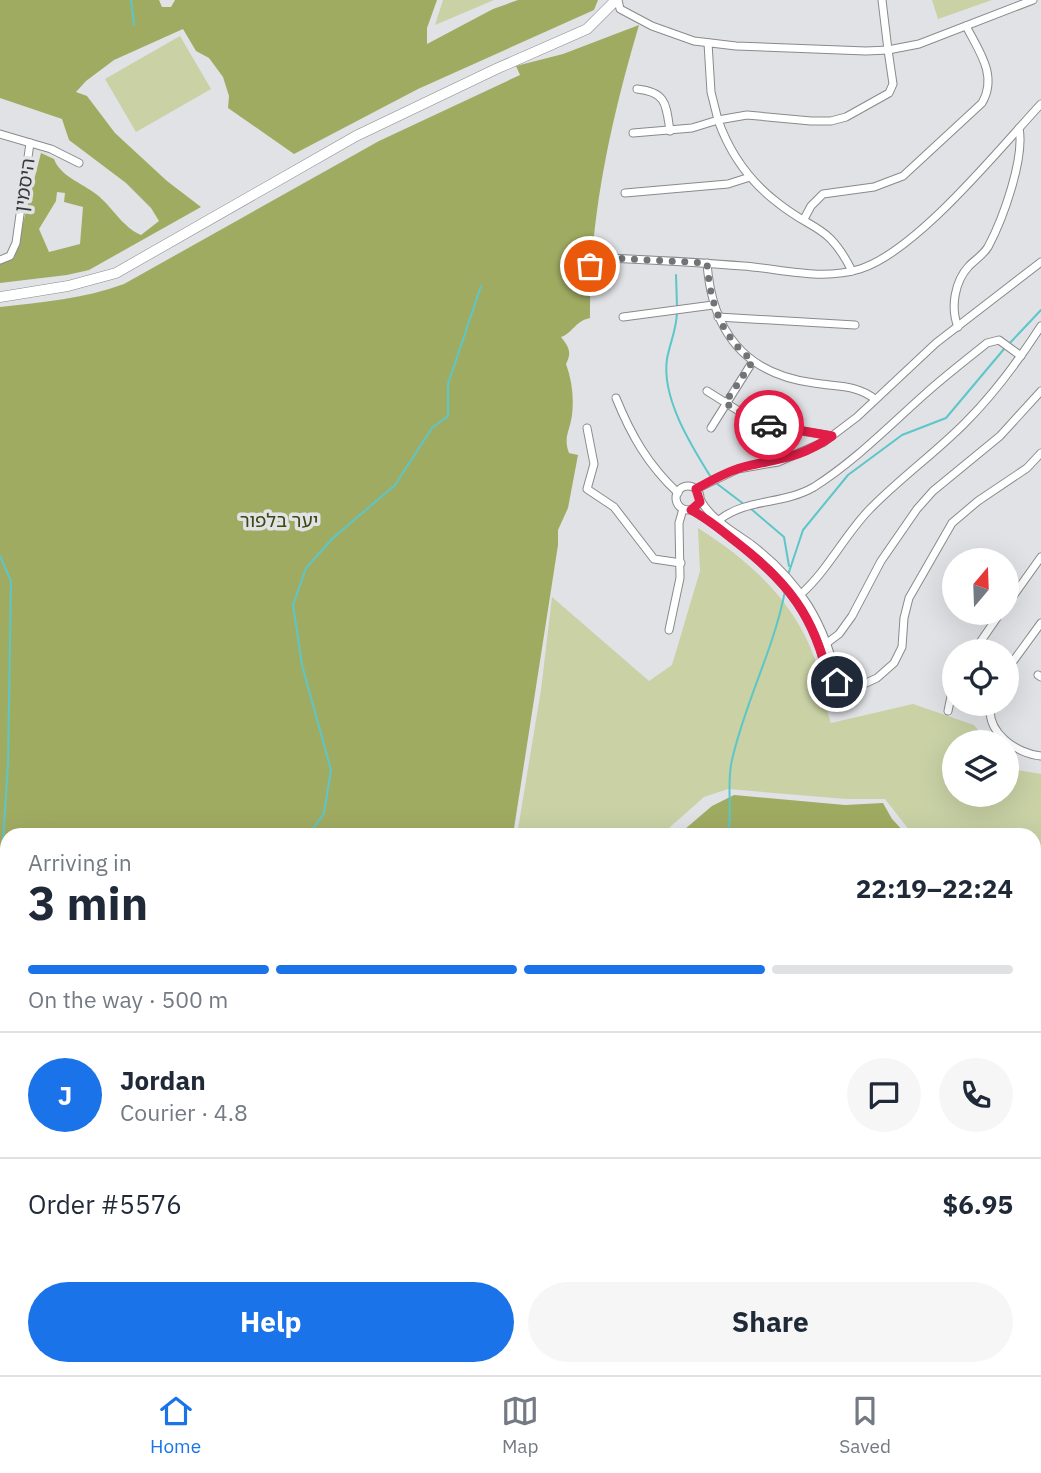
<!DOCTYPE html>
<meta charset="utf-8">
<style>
body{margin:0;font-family:"IBM Plex Sans","Noto Sans Hebrew",sans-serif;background:#f6f6f7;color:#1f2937;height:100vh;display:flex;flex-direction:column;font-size:26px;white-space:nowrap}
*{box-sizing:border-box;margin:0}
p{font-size:23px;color:#747a83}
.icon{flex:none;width:38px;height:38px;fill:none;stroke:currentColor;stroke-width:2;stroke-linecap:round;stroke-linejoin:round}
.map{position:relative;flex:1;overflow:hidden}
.panel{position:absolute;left:0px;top:828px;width:1041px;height:548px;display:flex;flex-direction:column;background:#fff;border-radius:21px 21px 0 0;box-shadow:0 7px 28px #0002}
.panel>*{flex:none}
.needle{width:46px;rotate:19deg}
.tools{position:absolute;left:942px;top:548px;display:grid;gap:14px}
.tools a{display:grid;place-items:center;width:77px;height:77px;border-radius:50%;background:#fff;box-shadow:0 7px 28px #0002;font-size:35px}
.pin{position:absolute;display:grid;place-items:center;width:60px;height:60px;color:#fff;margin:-30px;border:4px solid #fff;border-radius:50%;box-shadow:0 2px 7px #0007}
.courier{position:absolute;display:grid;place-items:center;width:70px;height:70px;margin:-35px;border:5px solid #e11d48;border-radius:50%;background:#fff;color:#222;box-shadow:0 2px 9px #0007}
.headline em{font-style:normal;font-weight:700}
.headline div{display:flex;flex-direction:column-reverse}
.headline{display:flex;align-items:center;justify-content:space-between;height:119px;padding:0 28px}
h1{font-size:46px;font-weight:700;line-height:52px}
.bar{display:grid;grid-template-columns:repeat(4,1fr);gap:10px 7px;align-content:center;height:84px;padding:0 28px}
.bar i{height:9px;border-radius:5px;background:#e0e1e3}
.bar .current{background:#1a73e8}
.bar p{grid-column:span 4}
.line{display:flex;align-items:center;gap:18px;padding:0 28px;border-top:2px solid #e0e1e3}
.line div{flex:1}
.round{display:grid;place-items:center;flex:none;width:74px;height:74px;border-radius:37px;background:#f6f6f7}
.action{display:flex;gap:14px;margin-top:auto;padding:14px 28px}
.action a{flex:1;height:80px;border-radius:42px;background:#1a73e8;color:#fff;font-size:28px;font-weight:700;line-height:80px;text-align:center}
.action a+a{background:#f6f6f7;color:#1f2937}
.menu{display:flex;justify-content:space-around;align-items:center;height:98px;border-top:2px solid #e0e1e3;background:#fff;font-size:19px;color:#747a83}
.menu a{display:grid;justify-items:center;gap:4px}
.menu .current{color:#1a73e8}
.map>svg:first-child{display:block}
.green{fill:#c9d1a5}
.forest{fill:#a0ab62;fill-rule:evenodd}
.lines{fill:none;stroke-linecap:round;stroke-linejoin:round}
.stream{stroke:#5cc6c9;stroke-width:2}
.minor-casing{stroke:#888a8d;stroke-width:9}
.major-casing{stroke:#888a8d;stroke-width:11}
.minor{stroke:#fff;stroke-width:7}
.major{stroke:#fff;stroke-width:10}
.done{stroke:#727375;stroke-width:7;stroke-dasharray:0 12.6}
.route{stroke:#e11d48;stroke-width:9}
.labels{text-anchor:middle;stroke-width:7;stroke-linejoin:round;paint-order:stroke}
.street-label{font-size:19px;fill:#363738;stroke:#e0e2e5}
.park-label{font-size:19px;fill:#40460f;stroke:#e0e2e5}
</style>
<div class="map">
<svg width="1041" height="1375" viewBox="0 0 1041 1375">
<rect width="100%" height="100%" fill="#e0e2e5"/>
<!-- green -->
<g class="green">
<path d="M443,0h51l-59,25z"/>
<path d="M932,0h60l-54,19z"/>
<path d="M180,36l31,53 -75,43 -31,-53z"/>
<path d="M698,528c51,32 96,73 117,131 7,21 8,43 16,64l82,-19 61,21 14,17h-34v52h52v-30l5,5 30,5v119l-7,-14v-44h-110l-14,-4 -25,-32h-39l-118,-10 -24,8 -43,38h-144l24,-145 11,-93 97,84 23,-16 28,-94z"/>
</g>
<!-- forest -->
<g class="forest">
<path d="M0,0h159l3,7h9l4,-7h262l-10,28v16l66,-35 25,-9h80l-4,10 -176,79 -124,65 -66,-46 1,-12 -6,-19 -14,-19 -13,-7 -13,-22 -69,31 -28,21 -10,11 11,4 28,37 52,48 34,26 -112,63 -22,5 -67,8v-20l14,-5 27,-105 13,6c6,17 28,24 42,35 16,12 26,33 45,41l18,-14 -8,-13 -25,-25 -57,-43 -7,-21 -62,-21zM57,192l8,1 -1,9 19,5 -3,37 -31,8 -10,-23 17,-28z"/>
<path d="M639,25c-28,95 -50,193 -49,293 -15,3 -17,15 -29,19 8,10 11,15 5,27 6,16 8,34 6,51 -2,16 -9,22 -3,38l9,2 -10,53 -10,22v15l-45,290h-506v92l-7,-3v-617c42,-5 84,-8 124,-23l255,-143 141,-66 -4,-9 47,-12z"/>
<path d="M734,795l111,10 38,-2 9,16 15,16h-229l34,-29z"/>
<path d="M1041,899v318l-7,1v-317z"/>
<path d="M0,1099l7,4v116l-7,-1z"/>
</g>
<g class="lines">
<!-- stream -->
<g class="stream">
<path d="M131,0l3,25"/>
<path d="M676,275l1,31"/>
<path d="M677,311c0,18 -7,31 -10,48 -6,39 25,88 45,120"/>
<path d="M1008,345l33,-35"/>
<path d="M716,483l29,22"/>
<path d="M750,508l34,29 5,29"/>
<path d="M0,556l11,25 -3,183 -8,123"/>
<path d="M788,575l15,-45 45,-55 54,-40 44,-17 58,-69"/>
<path d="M309,835l15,-22 7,-43 -29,-105 -9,-60 13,-37 27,-30 62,-53 37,-57 16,-12v-32l33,-98"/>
<path d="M728,835c5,-25 -2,-51 4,-75 13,-58 42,-111 53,-169"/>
<path d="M0,1000l7,9"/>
<path d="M178,1375l3,-7"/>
<path d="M543,1375l2,-7"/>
</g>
<defs>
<g id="minor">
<path d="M618,0l2,9 32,17 42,15 42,5 130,5 22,-1 -6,-50"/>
<path d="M637,89c30,3 29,16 33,42"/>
<path d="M633,133l59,-5 26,-8 -7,-28 -3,-49"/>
<path d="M0,134l51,15 28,14"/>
<path d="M625,193l103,-9 22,-7"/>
<path d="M804,219l7,-13 12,-12 51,-7 29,-11 79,-73c16,-27 -3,-52 -16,-77"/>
<circle cx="598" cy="257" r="12"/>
<path d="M610,258c44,2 89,4 133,8 39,3 78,15 117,3 57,-18 138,-119 181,-165"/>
<path d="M0,260l10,-4 6,-13 14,-100"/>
<path d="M707,263c5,68 37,111 107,120 23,4 41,1 61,16"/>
<path d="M852,271c-24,-48 -38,-39 -74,-68 -29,-22 -48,-49 -60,-83l29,-5 64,6h20l15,-4 43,-24 4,-9 -5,-34 31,-6 114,-44"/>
<path d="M623,317l90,-12"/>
<path d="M718,317l137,8"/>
<path d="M958,327c-8,-20 -3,-46 11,-61 7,-7 14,-11 19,-19 15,-28 37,-89 31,-119"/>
<path d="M707,391l46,29 19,6 60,10"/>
<path d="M616,398c15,37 32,67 62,95"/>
<path d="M587,428l7,36 -7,25 27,18 40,52 27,4"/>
<path d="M711,428l42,-67"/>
<circle cx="688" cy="498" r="12"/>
<path d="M696,489l42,-20 40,-7 46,-20 33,-25 79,-74 105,-81"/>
<path d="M700,499c10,20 34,33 52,46 47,36 74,79 85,137"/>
<path d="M691,510c16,8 30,20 44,31 53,41 80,75 94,141l20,5 17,-4 11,-5 17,-15 8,-16 2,-29 5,-20 43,-75 26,-22 49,-33 14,-15"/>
<path d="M719,520c28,-22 64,-15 95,-33 41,-26 75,-61 111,-93 20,-18 41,-34 62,-51l12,-3 22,16"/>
<path d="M801,594c27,-24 43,-58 68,-84 30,-31 65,-56 96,-87 29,-29 54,-63 76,-97"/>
<path d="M1006,606l35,-49"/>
<path d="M669,630l11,-52 -1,-55 4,-14"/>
<path d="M827,643l12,-9 13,-18 29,-55 36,-52 16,-18 67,-55 41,-45"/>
<path d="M974,651l27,-39"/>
<path d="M1006,671l35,-48"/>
<path d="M1038,675l3,2"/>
<path d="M991,704c-6,28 26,50 50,52"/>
<path d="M948,711l6,-29"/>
<path d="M0,1105l7,4"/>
<path d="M0,1343l7,-15"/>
</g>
<path id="major" d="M0,297l68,-11 48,-13 240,-137 140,-67 91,-40 29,-29"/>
</defs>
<!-- minor casing -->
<use href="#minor" class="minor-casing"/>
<!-- major casing -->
<use href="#major" class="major-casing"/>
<!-- minor -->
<use href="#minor" class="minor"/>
<!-- major -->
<use href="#major" class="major"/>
</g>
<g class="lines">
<!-- done -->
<path class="done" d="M590,266l11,3 6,-5 3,-6 97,5c3,40 14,73 46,98l-28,42 28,17 16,5"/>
<!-- route -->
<path class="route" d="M769,425l63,11c-34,24 -55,22 -92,32 -16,5 -30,13 -44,21l4,13 -9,8c16,8 30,20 44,31 53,41 80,75 94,141h8"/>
</g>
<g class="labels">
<!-- street labels -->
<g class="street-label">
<text transform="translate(24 185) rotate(-82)" y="7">היסמין</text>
</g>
<!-- park labels -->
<g class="park-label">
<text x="279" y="527">יער בלפור</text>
</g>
</g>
</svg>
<div class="tools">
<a><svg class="needle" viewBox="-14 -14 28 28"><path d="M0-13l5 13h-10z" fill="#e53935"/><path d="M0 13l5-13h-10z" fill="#747a83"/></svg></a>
<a><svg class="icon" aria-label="locate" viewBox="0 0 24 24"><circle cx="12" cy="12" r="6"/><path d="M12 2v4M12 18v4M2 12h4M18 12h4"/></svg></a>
<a><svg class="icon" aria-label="layers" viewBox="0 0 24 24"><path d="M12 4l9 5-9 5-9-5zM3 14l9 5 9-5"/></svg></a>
</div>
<div class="pin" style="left:590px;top:266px;background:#ea580c"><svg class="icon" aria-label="bag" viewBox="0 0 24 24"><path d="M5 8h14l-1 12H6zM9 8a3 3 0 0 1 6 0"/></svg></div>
<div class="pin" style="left:837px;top:682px;background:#1f2937"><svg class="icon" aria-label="home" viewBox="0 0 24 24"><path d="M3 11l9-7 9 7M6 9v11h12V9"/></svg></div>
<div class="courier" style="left:769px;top:425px"><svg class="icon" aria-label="car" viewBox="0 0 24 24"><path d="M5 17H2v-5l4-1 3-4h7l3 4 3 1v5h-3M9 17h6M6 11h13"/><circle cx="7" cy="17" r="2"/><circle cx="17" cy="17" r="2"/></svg></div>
<section class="panel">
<div class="headline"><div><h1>3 min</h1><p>Arriving in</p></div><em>22:19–22:24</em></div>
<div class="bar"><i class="current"></i><i class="current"></i><i class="current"></i><i></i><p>On the way · 500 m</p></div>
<div class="line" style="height:126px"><b class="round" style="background:#1a73e8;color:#fff">J</b><div><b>Jordan</b><p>Courier · 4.8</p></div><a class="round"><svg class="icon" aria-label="chat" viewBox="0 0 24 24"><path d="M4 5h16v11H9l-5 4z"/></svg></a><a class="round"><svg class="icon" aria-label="phone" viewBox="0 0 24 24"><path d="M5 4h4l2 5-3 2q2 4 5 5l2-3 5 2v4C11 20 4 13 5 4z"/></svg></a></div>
<div class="line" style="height:91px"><div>Order #5576</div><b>$6.95</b></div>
<div class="action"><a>Help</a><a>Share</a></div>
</section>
</div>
<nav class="menu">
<a class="current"><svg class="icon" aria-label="home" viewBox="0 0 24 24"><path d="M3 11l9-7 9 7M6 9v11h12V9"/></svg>Home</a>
<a><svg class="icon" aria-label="map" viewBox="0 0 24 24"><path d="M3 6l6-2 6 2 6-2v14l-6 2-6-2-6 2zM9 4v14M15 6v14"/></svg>Map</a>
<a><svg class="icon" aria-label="saved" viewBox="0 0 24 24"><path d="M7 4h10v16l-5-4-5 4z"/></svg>Saved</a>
</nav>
